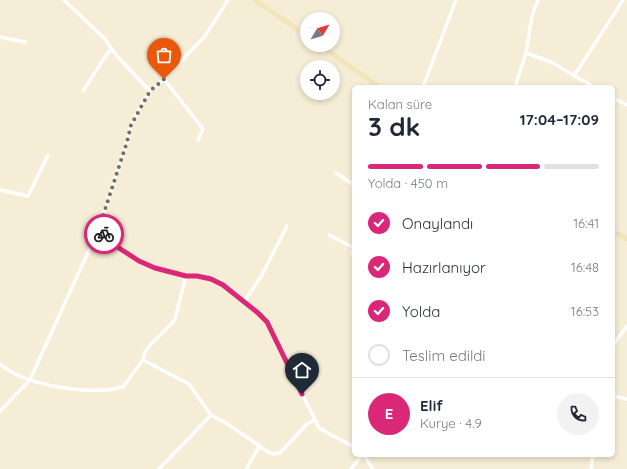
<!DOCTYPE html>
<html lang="tr">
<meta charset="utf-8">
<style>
body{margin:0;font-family:Quicksand,sans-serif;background:#f2f2f3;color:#1f2937;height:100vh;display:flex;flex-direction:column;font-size:15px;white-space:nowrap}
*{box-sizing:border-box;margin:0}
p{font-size:13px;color:#747a83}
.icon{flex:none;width:22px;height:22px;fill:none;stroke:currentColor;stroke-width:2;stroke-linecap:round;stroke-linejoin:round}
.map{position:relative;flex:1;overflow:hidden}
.side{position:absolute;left:352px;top:85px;width:263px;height:372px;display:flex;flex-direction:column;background:#fff;border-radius:6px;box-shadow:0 2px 6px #0003}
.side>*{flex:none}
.needle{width:26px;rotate:52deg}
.fabs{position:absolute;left:300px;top:12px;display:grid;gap:8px}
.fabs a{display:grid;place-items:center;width:40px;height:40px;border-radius:50%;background:#fff;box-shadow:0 2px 6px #0003;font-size:20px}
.pin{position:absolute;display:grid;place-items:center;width:34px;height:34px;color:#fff;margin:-41px -17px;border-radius:50% 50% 50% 0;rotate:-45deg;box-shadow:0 0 4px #0007}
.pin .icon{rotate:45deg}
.courier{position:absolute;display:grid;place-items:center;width:40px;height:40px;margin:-20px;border:3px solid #db2777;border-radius:50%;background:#fff;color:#222;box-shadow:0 1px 5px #0007}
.head em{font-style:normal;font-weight:700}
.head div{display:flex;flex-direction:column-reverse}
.head{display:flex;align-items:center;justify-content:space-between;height:68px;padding:0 16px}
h1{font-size:26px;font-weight:700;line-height:30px}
.bar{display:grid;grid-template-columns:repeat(4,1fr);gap:6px 4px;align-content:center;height:48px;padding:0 16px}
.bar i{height:5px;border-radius:3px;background:#e0e1e3}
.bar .on{background:#db2777}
.bar p{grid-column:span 4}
.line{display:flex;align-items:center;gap:10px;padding:0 16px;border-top:1px solid #e0e1e3}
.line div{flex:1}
.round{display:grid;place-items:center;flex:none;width:42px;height:42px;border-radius:21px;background:#f2f2f3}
ol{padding:0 16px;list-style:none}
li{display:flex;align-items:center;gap:12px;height:44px}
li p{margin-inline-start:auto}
li .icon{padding:4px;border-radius:50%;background:#db2777;color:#fff;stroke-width:4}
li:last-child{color:#747a83}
li i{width:22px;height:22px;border:2px solid #e0e1e3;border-radius:50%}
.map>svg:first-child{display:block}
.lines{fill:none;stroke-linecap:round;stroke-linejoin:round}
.street{stroke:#fff;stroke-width:3.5}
.secondary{stroke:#f2e5ba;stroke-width:5}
.done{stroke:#736e60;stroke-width:4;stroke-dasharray:0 7.2}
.route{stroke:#db2777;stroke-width:5}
</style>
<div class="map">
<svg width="627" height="469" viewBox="0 0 627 469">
<rect width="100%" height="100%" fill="#f6edd6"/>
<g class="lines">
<!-- street -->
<g class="street">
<path d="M64,0l41,39 11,16 34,36"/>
<path d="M0,37l25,5"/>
<path d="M526,53l25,9 43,25"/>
<path d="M574,76l49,-76"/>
<path d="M164,79l39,50 -5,11"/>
<path d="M423,87l33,-87"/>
<path d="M515,87l11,-34 6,-37 6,-16"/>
<path d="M83,91l24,-37 5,-5"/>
<path d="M613,98l14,7"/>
<path d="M336,173l18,12"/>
<path d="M0,190l28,6 20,-41"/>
<path d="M99,228c7,7 13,14 20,20 19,15 42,22 65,27 9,3 18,0 27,4 16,5 44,31 56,44l52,105 35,19"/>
<path d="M329,235l25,13"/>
<path d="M354,249l-2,5 2,1"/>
<path d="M244,302l18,-27 25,-49"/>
<path d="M613,345l14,-19"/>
<path d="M143,360l46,24 22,31 15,8 44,30 5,1 6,-2 25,-27 9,-5"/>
<path d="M0,364c22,20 76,28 104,26 7,0 13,-2 19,-3l20,-27 2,-8 6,-8 21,-21 3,-4 11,-43"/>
<path d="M613,396l14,3"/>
<path d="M0,411l30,-31 69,-152 28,-86 4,-17 11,-21 8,-13 14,-12 41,-43 23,-36"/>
<path d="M364,455l9,14"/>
<path d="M159,469l52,-54"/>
<path d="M246,469l13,-22"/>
<path d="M351,469l11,-14"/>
<path d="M591,469l2,-14"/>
</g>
<!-- secondary -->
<g class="secondary">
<path d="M255,0l52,36"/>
<path d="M320,45l59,42"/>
<path d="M613,231l14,8"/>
</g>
</g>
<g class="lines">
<!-- done -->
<path class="done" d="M104,234l-5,-6 28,-86 4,-17 19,-34 14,-12"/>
<!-- route -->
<path class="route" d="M104,234l15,14 20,13 16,7 31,8h11l14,3 12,6 35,28 9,9 35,72"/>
</g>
</svg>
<div class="fabs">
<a><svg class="needle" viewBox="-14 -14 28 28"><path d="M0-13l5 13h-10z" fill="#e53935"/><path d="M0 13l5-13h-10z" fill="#747a83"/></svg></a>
<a><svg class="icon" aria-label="locate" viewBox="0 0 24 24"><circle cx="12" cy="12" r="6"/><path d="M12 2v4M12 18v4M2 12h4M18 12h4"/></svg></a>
</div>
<div class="pin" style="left:164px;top:79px;background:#ea580c"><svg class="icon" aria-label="bag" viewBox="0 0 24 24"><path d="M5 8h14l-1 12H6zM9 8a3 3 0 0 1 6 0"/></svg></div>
<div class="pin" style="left:302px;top:394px;background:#1f2937"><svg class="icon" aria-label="home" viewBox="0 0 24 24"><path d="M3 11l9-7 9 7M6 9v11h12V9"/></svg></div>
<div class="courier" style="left:104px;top:234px"><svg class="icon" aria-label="bike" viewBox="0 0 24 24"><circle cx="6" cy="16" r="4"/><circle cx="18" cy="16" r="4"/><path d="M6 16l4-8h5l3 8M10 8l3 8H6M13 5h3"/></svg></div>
<section class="side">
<div class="head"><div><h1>3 dk</h1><p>Kalan süre</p></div><em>17:04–17:09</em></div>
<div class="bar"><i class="on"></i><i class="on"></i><i class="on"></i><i></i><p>Yolda · 450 m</p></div>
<ol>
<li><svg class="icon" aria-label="check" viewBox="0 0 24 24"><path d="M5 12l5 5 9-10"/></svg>Onaylandı<p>16:41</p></li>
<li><svg class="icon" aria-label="check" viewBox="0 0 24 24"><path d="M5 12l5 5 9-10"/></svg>Hazırlanıyor<p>16:48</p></li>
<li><svg class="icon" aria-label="check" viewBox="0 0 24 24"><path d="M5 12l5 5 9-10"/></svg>Yolda<p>16:53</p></li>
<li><i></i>Teslim edildi</li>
</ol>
<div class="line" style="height:72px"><b class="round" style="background:#db2777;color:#fff">E</b><div><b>Elif</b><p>Kurye · 4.9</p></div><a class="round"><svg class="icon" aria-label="phone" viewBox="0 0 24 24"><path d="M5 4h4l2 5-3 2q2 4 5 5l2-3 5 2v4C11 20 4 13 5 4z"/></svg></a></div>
</section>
</div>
